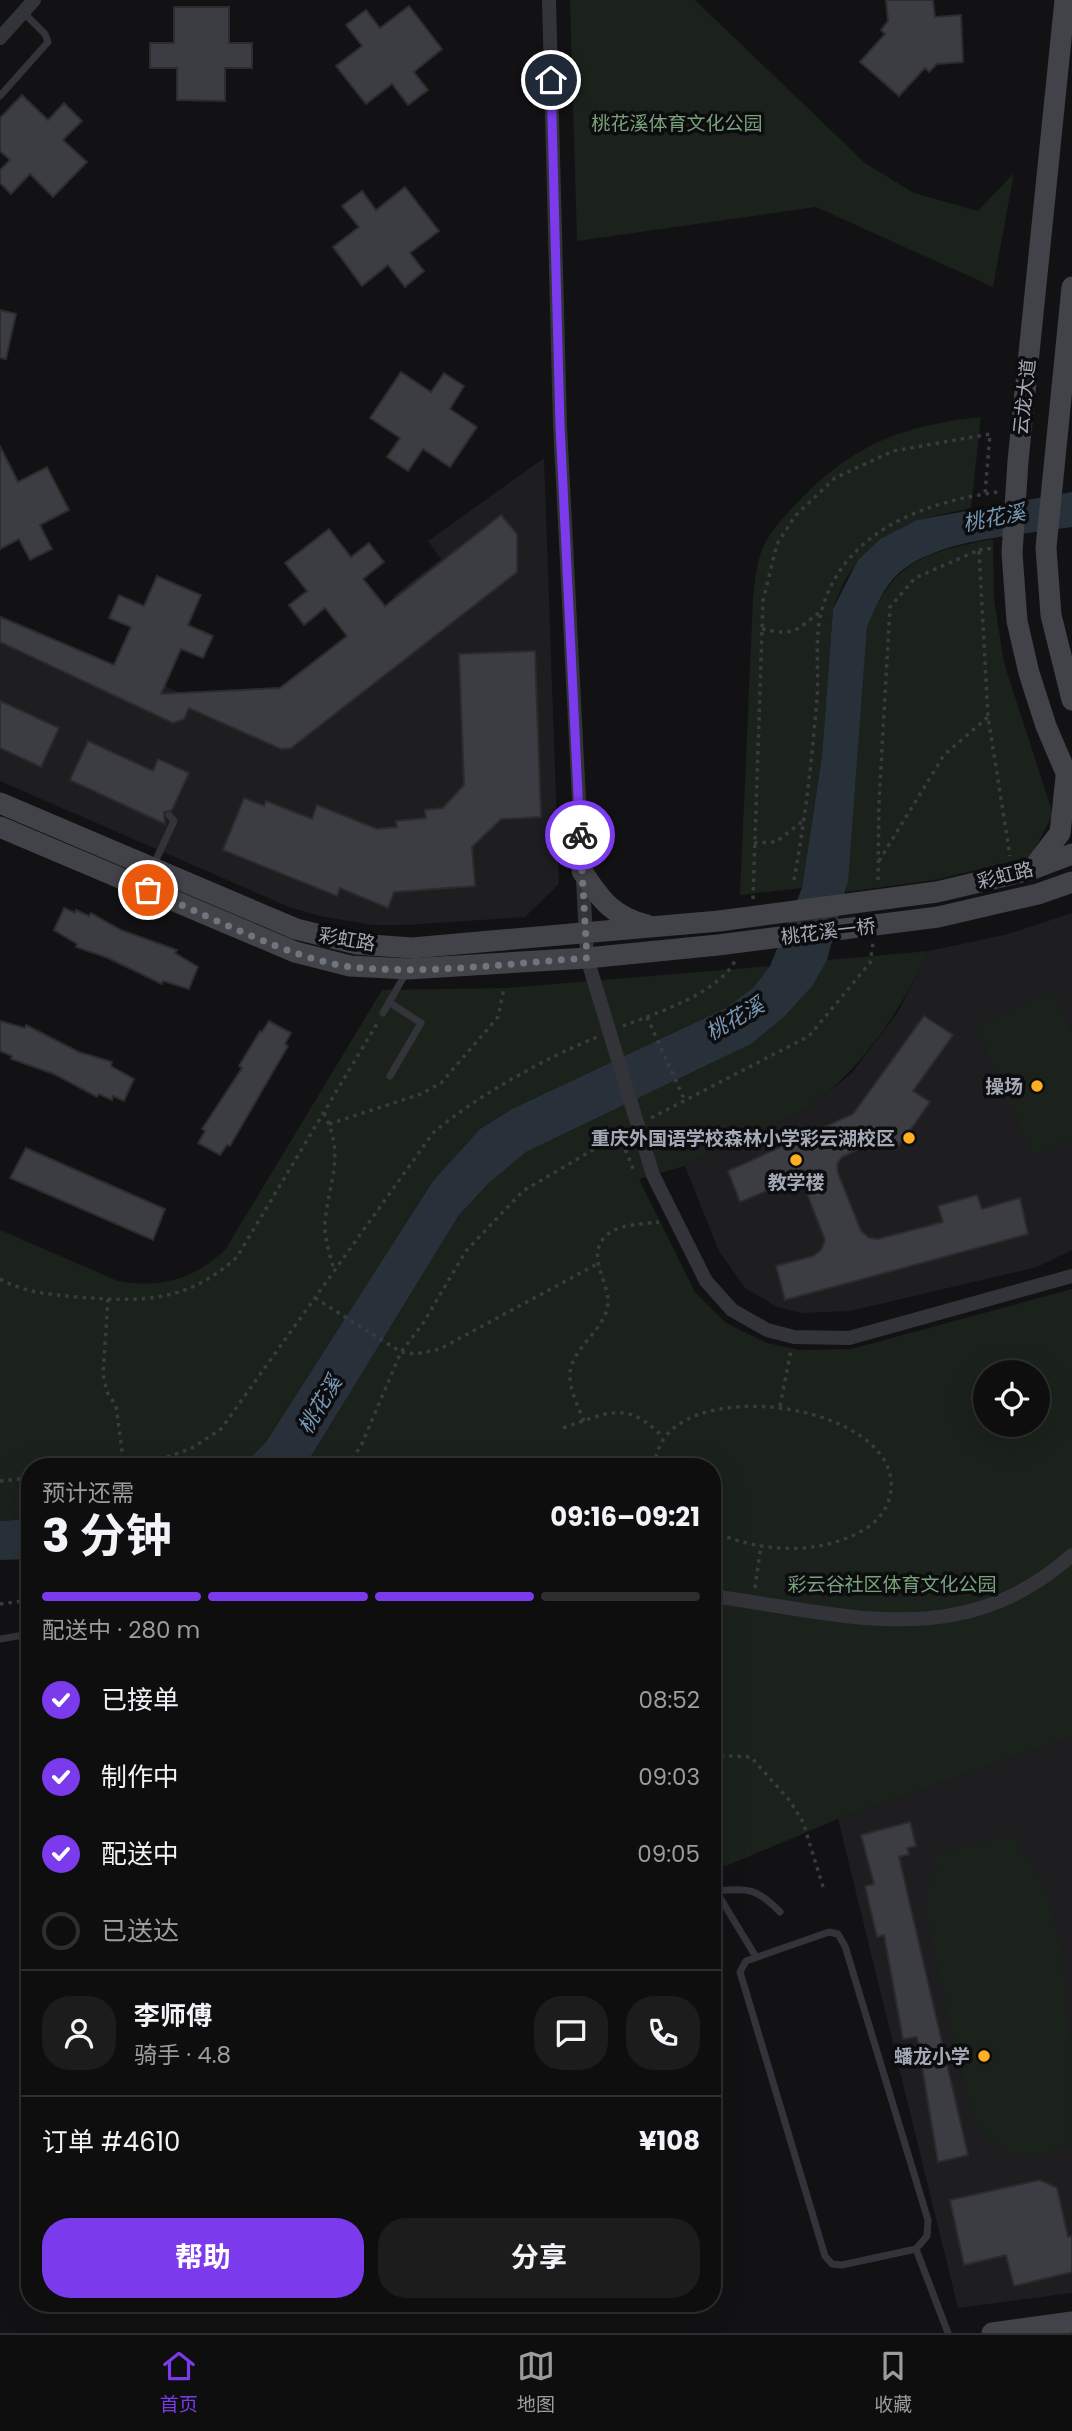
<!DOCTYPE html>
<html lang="zh">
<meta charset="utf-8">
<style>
body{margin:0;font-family:Poppins,"Noto Sans SC",sans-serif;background:#1c1c1d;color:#f1f3f6;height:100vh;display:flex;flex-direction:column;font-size:26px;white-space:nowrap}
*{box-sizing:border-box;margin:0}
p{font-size:23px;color:#9b9c9e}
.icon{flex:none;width:38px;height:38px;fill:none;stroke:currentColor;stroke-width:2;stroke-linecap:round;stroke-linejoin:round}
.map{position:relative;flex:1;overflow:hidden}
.side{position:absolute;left:21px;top:1458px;width:700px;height:854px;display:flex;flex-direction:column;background:#0e0e0f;border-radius:28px;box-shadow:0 7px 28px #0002,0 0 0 2px #2e2e2f}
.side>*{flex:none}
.buttons{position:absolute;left:973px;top:1360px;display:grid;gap:14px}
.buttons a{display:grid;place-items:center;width:77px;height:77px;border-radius:50%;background:#0e0e0f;box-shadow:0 7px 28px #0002,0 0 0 2px #2e2e2f;font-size:35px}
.pin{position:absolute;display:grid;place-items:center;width:60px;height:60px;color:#fff;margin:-30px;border:4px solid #fff;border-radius:50%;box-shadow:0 2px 7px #0007}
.courier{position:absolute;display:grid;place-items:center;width:70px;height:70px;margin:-35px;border:5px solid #7c3aed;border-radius:50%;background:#fff;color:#222;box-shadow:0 2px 9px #0007}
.head em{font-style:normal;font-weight:700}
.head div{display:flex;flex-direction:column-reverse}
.head{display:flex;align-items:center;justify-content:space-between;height:119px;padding:0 21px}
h1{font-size:46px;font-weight:700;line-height:52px}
.bar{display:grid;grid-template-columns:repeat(4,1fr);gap:10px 7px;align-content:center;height:84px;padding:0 21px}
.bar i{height:9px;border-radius:5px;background:#2e2e2f}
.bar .selected{background:#7c3aed}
.bar p{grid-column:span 4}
.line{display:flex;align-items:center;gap:18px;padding:0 21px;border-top:2px solid #2e2e2f}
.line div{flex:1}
.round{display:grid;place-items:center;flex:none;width:74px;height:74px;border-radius:28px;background:#1c1c1d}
ol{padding:0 21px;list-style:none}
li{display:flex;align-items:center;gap:21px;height:77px}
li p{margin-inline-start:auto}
li .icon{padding:7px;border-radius:50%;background:#7c3aed;color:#fff;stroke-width:4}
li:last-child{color:#9b9c9e}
li i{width:38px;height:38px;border:4px solid #2e2e2f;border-radius:50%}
.action{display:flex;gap:14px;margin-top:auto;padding:14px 21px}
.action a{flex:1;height:80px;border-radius:28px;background:#7c3aed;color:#fff;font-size:28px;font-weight:700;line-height:80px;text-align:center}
.action a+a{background:#1c1c1d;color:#f1f3f6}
.tabs{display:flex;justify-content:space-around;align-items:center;height:98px;border-top:2px solid #2e2e2f;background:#0e0e0f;font-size:19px;color:#9b9c9e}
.tabs a{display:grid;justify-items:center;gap:4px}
.tabs .selected{color:#7c3aed}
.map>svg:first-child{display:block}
.built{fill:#1e1e21}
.green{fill:#1a221b;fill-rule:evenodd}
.water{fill:#283139}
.building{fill:#3c3d42;stroke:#2c2c30;stroke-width:2}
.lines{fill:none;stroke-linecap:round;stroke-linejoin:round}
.path{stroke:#393b40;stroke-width:3.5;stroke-dasharray:3.5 5;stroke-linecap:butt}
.lane{stroke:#333439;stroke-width:7}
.street{stroke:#333439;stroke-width:14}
.secondary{stroke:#414349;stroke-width:21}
.done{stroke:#70747d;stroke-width:7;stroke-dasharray:0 12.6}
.route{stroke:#7c3aed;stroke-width:9}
.poi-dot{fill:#ffb020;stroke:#0d0d0f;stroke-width:2.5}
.labels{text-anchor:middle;stroke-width:7;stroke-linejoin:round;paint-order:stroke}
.park-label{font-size:19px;fill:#78a27a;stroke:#0d0d0f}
.street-label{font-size:19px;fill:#a3a9b6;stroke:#0d0d0f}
.poi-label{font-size:19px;font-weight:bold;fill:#a3a9b6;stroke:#0d0d0f;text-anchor:end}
.water-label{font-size:21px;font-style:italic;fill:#7798b4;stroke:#0d0d0f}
</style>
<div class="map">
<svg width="1072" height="2333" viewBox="0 0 1072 2333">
<rect width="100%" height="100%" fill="#121214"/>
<!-- built -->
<g class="built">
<path d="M544,458l15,426 -34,33 -120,8h-33l-52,-9 -31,-9 -289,-126v-166l179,77 100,-5 58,-44 4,6 58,-45 -6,-8 48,-37 -13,-18z"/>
<path d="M1072,913v337l-35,17 -187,44 -49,2 -24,-6 -32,-19 -26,-37 -34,-85 120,-56 47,-37 46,-61 31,-61 79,-17z"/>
<path d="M1072,1737v556l-114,15 -120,-489z"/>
</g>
<!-- green -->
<g class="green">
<path d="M570,0h125l170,163 49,30 64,18 36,-38 -21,114 -177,-80 -239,34z"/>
<path d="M981,417l-10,91 -54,12 -37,19 -22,21 -14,22 -11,26 -11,148 -20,132 -62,7 13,-297c2,-14 3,-29 7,-43 6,-19 23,-38 37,-52 54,-58 106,-78 184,-86z"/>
<path d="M993,539l1,60 10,64 49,151 -22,43 -96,23 -89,12 21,-265c28,-68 57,-74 126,-88z"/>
<path d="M929,951c-31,63 -66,118 -124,159l-120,56 -46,13 56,113 31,31 41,20 33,7 51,-1 221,-60v448l-234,82 -112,47 -14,-3v-397h-407l154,-251 30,-32 37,-31 225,-108 33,-27 28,-32 15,-25zM985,1372h53v52h-53z"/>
<path d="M770,966l-17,22 -29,21 -212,100 -32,20 -47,52 -167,261 -25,24h-211v53l-30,2v-291l118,51c42,8 76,-2 107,-31l157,-260 122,-2z"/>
<path d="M1053,991l19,42v105l-39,18 -58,-130z"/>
<path d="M1016,1833l5,20c51,36 51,223 51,290 -45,27 -74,13 -101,-28l-46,-203 3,-28 9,-15 -3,-14z"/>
</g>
<!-- water -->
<g class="water">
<path d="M1072,492v35c-49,8 -133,11 -172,45 -17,15 -24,35 -33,55l-19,254 -21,79 -14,25 -29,32 -33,27 -225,108 -37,31 -30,32 -154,251h-63l24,-24 167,-261 47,-52 32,-20 212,-100 29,-21 17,-22 32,-78 20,-132 11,-147 25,-49 22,-21 37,-19z"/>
<path d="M30,1519v40l-30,1v-39z"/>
</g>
<!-- building -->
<g class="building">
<path d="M886,0h47l2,17 26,-2 2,47 -26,2 -8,8 -4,-4 -26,28 -39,-34 25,-28 -4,-4 7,-9z"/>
<path d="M409,6l33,43 -28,23 14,18 -20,15 -16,-21 -26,20 -30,-38 26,-20 -16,-21 20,-15 14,18z"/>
<path d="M174,7h55v36h23v25h-27v33l-48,-1v-32h-27v-25h24z"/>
<path d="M22,95l26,25 16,-17 18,18 -19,19 24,22 -34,35 -23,-23 -19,20 -11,-11v-13l10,-10 -10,-9v-33z"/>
<path d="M405,187l34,44 -29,22 14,18 -19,16 -17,-22 -26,21 -29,-39 26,-20 -17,-21 20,-15 14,19z"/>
<path d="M0,310l16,4 -10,45 -6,-1z"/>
<path d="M401,372l30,20 13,-19 20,13 -14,23 27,18 -27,40 -27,-18 -15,22 -21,-14 13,-19 -30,-20z"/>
<path d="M0,446l18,36 29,-15 22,43 -29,15 12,24 -22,11 -11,-21 -19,10z"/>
<path d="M501,515l16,19v38l-226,176 -10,1 -92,-41 -5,11 -11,4 -173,-81v-25l114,48 17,-38 -22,-9 10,-23 25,11 13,-30 44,19 -13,30 25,11 -10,22 -22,-9 -20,45 119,-6 67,-52 -22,-28 -21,17 -15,-20 18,-14 -22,-28 44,-34 22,28 18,-14 15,19 -21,17 22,27z"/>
<path d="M535,651l6,166 -40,2 -29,28 3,39 -81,6 -6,16 -48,-20 -3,8 -114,-46 21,-52 20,8 2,-5 46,18 5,-14 60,24 20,-2 -1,-6 30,-3 -1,-8 18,-2 21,-23 -5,-131z"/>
<path d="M0,701l59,27 -18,39 -41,-19z"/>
<path d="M88,741l65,30 5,-12 31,14 -17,37 -8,2 1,12 -95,-44z"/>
<path d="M64,908l11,5 1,-3 13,6 2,-3 30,17 56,20 -2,3 23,14 -9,22 -26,-8 -1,3 -54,-26 -32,-11 1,-3 -23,-14z"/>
<path d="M924,1016l29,19 -40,56 17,11 -34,48 -15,-12 -39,19 -5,7 1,9 23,58 8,7 9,1 65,-17 -5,-16 39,-11 5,14 38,-11 8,36 -243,66 -9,-34 37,-10 8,-6 4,-10 -21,-54 -16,-4 -48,20 -12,-31 125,-57z"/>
<path d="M0,1021l25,7 1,-3 53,27 33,10 -1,4 23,13 -10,22 -11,-5 -1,4 -13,-6 -2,3 -43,-23 -43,-15 1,-3 -12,-5z"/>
<path d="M269,1021l22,12 -6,11 3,2 -58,100 -3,-1 -7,10 -22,-12 7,-12 -3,-2 40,-61 -3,-2 21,-35 2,1z"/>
<path d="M26,1148l139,61 -12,31 -143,-62z"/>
<path d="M910,1822l6,24 -9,2 2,6 -10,3 69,298 -30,7 -21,-125 -14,2 -19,-104 -7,2 -12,-51 9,-2 -13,-49z"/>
<path d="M1040,2180l17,8 11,49 4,-1v36l-58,14 -8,-31 -42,10 -14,-65z"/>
</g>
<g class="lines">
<!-- path -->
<g class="path">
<path d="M979,550l15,-2"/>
<path d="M762,629c34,7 33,2 59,-18"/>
<path d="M754,843l22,-1 27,-21"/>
<path d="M879,861l65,-106 44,-38"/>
<path d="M794,880c11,-60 18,-120 23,-181 2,-28 -3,-63 5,-90 23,-79 103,-107 176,-117"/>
<path d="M878,880l1,-78 11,-195 25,-29 64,-28 9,167 22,139"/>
<path d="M753,899l10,-298 14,-57 18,-28 40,-38 58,-27 97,-17 -5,60"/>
<path d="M647,1017l38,84"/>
<path d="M623,1026c34,-13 95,-33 112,-65"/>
<path d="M324,1113c21,43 6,64 1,108 -1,17 5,34 9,49"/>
<path d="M651,1118l158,-82 61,-73 3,-20"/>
<path d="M329,1124l92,-30 20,-11 57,-66 6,-29"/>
<path d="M619,1134l15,37"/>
<path d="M0,1279c25,14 49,15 77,18 64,5 110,6 160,-40l141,-235"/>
<path d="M315,1298l86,54 14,2 25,-5 157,-85"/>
<path d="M108,1299l-5,75 4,18 9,14 8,60"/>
<path d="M780,1406l11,-56"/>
<path d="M584,1421c-5,-13 -15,-32 -14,-46 0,-28 39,-46 38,-75 -1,-21 -23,-47 0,-66 12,-10 36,-10 51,-12"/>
<path d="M563,1428c45,-15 63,-29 100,9"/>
<path d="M143,1466l49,-18 29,-19 212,-296c42,-36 112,-75 164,-96"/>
<path d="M347,1466l14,-20 40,-94 21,-27 44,-74 57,-60 102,-60"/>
<path d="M655,1466c3,-99 256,-65 235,30 -5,22 -23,34 -43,42 -43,17 -94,12 -135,-7"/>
<path d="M0,1481l30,-3"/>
<path d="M755,1588l6,-43"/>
<path d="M0,1604l30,-4"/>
<path d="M712,1755l39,2 39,44 13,21 21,68"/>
</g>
<!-- lane -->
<g class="lane">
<path d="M0,96l48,-54 -3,-8 -22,-22"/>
<path d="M154,864l20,-43 -5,-6"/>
<path d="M389,1002l32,21 -31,53"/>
<path d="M383,1013l24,-42"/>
<path d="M0,1639l30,-5"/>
<path d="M712,1889l4,2 40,66"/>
<path d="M716,1891c32,-3 41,-3 64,21"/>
<path d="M829,1932l9,2 7,12 83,274 -1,16 -11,13 -74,16 -10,-1 -7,-8 -85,-284 6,-11z"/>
<path d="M916,2249l32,84"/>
</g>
<!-- street -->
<g class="street">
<path d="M549,0l11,425 27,533 66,217 53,106 26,29 35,20 27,7 55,1 223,-62"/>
<path d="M0,38l34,-38"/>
<path d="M712,1596c134,18 249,58 360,-41"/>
</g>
<!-- secondary -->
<g class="secondary">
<path d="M1065,0l-47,461 -6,92 5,68 12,52 17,53 26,61"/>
<path d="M1072,287l-26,261 5,67 21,85"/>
<path d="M0,803l296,126 61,15 55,4 307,-27 218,-29 93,-22 42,-16"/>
<path d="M0,827l295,125 55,14 58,3 179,-11 131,-13 220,-28 100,-23 34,-12"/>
<path d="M1034,867l26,-34 6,-56"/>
<path d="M582,871c18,28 31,46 65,54"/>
<path d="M992,2333l80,-11"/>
</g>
</g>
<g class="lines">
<!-- done -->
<path class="done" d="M148,890c57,24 144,70 204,77 77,8 158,-4 235,-9l-7,-123"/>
<!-- route -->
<path class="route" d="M551,80l9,345 20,410"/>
</g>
<!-- markers -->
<g class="poi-dot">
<circle cx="1037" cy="1086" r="7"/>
<circle cx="909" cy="1138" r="7"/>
<circle cx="796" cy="1160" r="7"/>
<circle cx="984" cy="2056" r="7"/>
</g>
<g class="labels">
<!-- park labels -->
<g class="park-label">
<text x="677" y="130">桃花溪体育文化公园</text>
<text x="892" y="1591">彩云谷社区体育文化公园</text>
</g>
<!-- street labels -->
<g class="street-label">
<text transform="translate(1024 397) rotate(-84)" y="7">云龙大道</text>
<text transform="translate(1005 875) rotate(-14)" y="7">彩虹路</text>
<text transform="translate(828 931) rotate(-7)" y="7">桃花溪一桥</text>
<text transform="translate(347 939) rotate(10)" y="7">彩虹路</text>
</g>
<!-- poi labels -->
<g class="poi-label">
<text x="1023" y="1093">操场</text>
<text x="895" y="1145">重庆外国语学校森林小学彩云湖校区</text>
<text x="796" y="1189" text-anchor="middle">教学楼</text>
<text x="970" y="2063">蟠龙小学</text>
</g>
<!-- water labels -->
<g class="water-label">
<text transform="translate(994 518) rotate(-11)" y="7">桃花溪</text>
<text transform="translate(735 1019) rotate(-30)" y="7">桃花溪</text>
<text transform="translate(320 1405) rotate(-59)" y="7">桃花溪</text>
</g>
</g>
</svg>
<div class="buttons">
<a><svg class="icon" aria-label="locate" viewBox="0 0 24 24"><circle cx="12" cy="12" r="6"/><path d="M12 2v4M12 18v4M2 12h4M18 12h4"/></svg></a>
</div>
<div class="pin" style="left:148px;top:890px;background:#ea580c"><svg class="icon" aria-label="bag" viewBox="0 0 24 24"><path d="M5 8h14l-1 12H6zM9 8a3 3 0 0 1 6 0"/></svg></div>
<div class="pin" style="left:551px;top:80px;background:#1f2937"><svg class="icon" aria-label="home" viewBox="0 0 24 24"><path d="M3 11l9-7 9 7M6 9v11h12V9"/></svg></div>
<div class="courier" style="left:580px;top:835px"><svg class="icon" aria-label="bike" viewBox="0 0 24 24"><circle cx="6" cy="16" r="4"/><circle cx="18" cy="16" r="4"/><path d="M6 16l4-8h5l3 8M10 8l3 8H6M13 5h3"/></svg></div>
<section class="side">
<div class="head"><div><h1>3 分钟</h1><p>预计还需</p></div><em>09:16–09:21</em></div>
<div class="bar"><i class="selected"></i><i class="selected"></i><i class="selected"></i><i></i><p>配送中 · 280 m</p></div>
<ol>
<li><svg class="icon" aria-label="check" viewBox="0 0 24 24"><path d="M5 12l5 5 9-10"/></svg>已接单<p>08:52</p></li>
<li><svg class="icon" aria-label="check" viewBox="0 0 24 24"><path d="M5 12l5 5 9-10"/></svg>制作中<p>09:03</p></li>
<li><svg class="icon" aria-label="check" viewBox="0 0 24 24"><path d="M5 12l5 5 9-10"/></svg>配送中<p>09:05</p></li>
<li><i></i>已送达</li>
</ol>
<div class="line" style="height:126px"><a class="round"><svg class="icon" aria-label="person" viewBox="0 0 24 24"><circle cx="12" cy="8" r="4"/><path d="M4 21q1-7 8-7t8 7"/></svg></a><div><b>李师傅</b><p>骑手 · 4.8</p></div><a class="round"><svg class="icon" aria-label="chat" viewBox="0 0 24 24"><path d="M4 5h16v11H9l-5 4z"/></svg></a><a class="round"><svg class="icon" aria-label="phone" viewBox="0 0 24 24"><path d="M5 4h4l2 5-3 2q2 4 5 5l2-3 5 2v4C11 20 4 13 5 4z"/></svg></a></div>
<div class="line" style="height:91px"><div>订单 #4610</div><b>¥108</b></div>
<div class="action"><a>帮助</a><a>分享</a></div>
</section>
</div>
<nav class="tabs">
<a class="selected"><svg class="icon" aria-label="home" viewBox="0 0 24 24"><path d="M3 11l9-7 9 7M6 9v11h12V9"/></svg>首页</a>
<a><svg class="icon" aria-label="map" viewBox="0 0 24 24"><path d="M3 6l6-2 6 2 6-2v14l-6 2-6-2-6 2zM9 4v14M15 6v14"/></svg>地图</a>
<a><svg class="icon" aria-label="saved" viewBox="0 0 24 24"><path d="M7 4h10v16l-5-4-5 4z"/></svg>收藏</a>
</nav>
